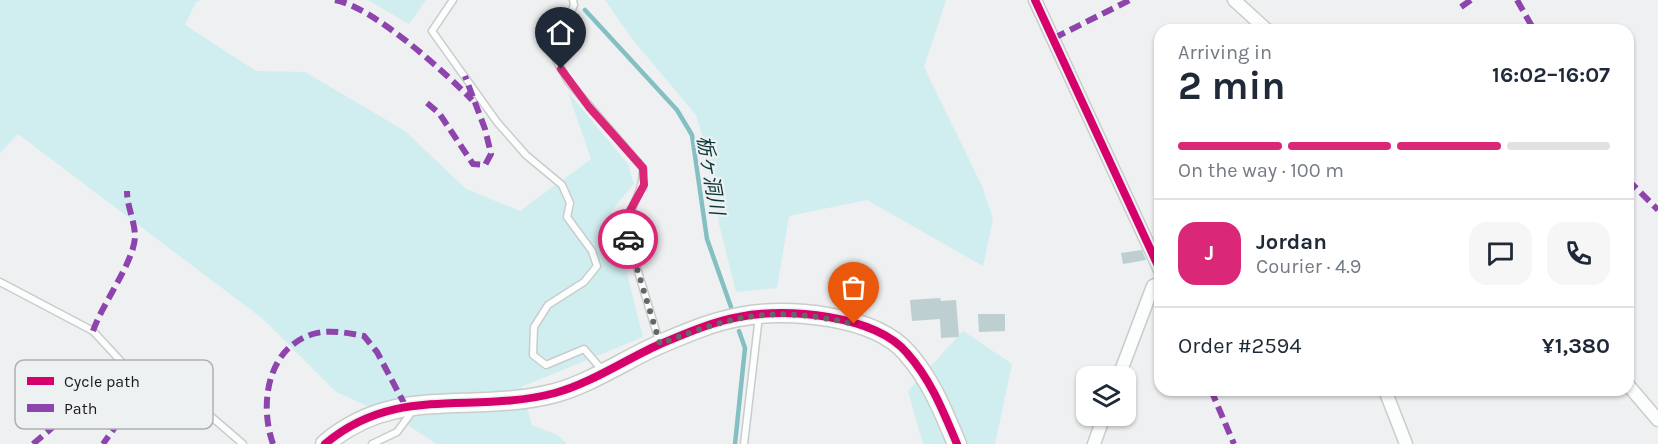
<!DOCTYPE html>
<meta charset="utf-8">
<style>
body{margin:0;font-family:Karla,"Noto Sans JP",sans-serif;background:#f6f6f7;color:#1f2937;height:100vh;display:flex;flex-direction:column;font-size:22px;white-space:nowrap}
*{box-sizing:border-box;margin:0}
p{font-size:20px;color:#747a83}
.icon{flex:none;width:33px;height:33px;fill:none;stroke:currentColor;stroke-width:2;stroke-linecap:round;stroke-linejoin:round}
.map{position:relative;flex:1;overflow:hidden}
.sheet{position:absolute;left:1154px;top:24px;width:480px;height:372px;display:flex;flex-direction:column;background:#fff;border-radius:18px;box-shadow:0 2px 4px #0004}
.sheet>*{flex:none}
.buttons{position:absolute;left:1076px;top:366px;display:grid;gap:12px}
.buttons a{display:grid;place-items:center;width:60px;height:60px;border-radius:12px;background:#fff;box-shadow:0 2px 4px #0004;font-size:30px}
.pin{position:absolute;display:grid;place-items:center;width:51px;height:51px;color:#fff;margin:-62px -26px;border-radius:50% 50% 50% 0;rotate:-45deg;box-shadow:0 0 6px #0007}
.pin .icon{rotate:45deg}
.courier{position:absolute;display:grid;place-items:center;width:60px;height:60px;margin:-30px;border:4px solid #db2777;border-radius:50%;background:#fff;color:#222;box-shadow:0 2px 8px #0007}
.overview em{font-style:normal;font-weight:700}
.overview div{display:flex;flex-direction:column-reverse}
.overview{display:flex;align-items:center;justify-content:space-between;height:102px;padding:0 24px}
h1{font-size:39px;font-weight:700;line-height:45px}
.bar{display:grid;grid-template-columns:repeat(4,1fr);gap:9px 6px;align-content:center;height:72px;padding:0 24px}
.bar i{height:8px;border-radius:4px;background:#e0e1e3}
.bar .active{background:#db2777}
.bar p{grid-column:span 4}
.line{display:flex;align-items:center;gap:15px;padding:0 24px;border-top:2px solid #e0e1e3}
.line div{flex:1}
.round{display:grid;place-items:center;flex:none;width:63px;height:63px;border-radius:18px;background:#f6f6f7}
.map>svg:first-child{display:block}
.green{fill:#d0eef0}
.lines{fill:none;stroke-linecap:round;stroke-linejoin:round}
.stream{stroke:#84c0c3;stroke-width:4.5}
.building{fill:#becfd1}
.lane-casing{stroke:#cacccc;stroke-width:9}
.street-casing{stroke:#cacccc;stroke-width:15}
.secondary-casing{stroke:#cacccc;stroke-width:21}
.lane{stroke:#fcfdfd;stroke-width:6}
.street{stroke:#fcfdfd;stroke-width:12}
.secondary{stroke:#fcfdfd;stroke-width:18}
.quiet{stroke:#8e44ad;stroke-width:6;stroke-dasharray:12 6;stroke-linecap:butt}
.cycleway-casing{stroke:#edf1f2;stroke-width:11}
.cycleway{stroke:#d6006c;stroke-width:8}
.done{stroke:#656767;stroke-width:6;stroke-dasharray:0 10.8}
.route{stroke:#db2777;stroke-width:8}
.labels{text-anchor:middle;stroke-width:4.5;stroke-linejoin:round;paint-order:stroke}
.water-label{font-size:20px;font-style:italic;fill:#0b3537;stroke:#edf1f2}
.key{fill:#edf1f2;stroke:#aeb1b2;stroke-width:1.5}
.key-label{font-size:16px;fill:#1b1d1d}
</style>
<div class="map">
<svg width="1658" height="444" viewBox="0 0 1658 444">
<rect width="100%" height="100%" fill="#eef0f1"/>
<!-- green -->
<g class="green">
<path d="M0,0h201l-5,2 -11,23 71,46 49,1 100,59 61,58 54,22 71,-52 -23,-67 60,72 6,20 -23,27 32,126 -122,50 11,38 25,10 10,9h-131l-34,-23 -66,-29 -73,-73 -245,-185 -18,19z"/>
<path d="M368,0h58l-17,24z"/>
<path d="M605,0h341l-22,67 58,119 11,33 -10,47 -116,-66 -78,16 -12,72 -41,4 -17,-68 -7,-54 -16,-55 -63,-75z"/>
<path d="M963,331l49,33 -17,80h-72l-15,-53z"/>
</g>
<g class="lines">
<!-- stream -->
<g class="stream">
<path d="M585,10l92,100 15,25 15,104 24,68"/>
<path d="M735,444l10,-96 -6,-17"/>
</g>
</g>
<!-- building -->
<g class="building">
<path d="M1142,250l4,10 -23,4 -2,-11z"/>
<path d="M940,298l1,3 15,-1 3,37 -18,1 -1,-19 -28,2 -2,-21z"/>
<path d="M978,314h27v17l-26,1z"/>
</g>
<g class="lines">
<defs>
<g id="lane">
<path d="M453,0l-21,31 65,91 29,33 36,30 8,18 -3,14 25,34 5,15 -13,16 -36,23 -14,22 -1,28 13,10 38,-16 19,22"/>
<path d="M573,0l1,5 -17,38 -3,13 14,25 75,87c1,27 -17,40 -16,67l32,106"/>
<path d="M0,282l93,49 47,51 60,25 43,37"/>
<path d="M372,444l25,-12 17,-23"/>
<path d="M744,444l15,-128"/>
</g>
<g id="street">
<path d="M1035,0l125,270"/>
<path d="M1234,0l33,30"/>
<path d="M1119,376l34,-90 7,-3"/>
<path d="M1628,385l30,35"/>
<path d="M1385,390l21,54"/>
<path d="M1094,444l10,-28"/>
</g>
<path id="secondary" d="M325,444c72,-61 147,-29 230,-51 34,-9 70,-33 103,-48 26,-11 53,-23 81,-28 46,-10 136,-2 168,36 24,27 36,58 50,91"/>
</defs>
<!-- lane casing -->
<use href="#lane" class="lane-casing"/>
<!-- street casing -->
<use href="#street" class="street-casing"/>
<!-- secondary casing -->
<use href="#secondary" class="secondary-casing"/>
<!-- lane -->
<use href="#lane" class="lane"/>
<!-- street -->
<use href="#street" class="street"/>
<!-- secondary -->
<use href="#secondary" class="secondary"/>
<!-- quiet -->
<g class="quiet">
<path d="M335,0c38,7 109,71 137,100"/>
<path d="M1517,0l17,30"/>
<path d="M1461,7l10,-7"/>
<path d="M1054,38l76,-38"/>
<path d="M427,103l12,10 34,51 12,1 6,-11 -6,-25 -20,-53"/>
<path d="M1628,180l30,30"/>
<path d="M93,331c9,-27 41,-69 42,-94 0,-16 -8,-30 -8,-46"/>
<path d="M1211,390l23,54"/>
<path d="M33,444l80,-68 20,26 -30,42"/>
<path d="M273,444c-14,-40 -6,-96 40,-110 17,-5 34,-1 51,2l13,16 28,53"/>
</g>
<defs>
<g id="cycleway">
<path d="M1035,0l125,270"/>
<path d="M325,444c72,-61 147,-29 230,-51 34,-9 70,-33 103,-48 26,-11 53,-23 81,-28 46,-10 136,-2 168,36 24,27 36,58 50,91"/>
</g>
</defs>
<!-- cycleway casing -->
<use href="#cycleway" class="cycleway-casing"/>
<!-- cycleway -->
<use href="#cycleway" class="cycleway"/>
</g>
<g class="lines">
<!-- done -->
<path class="done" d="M628,239l32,105c74,-29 113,-39 194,-20"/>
<!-- route -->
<path class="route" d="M561,69l28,38 54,61 1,17 -18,33 2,21"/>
</g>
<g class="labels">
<!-- water labels -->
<g class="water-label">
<text transform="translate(711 175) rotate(80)" y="7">栃ヶ洞川</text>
</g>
</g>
<!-- legend -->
<rect x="15" y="360" width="198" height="69" rx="9" class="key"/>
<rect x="27" y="377" width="27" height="8" fill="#d6006c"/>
<rect x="27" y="404" width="27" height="8" fill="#8e44ad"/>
<g class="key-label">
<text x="64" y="387">Cycle path</text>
<text x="64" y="414">Path</text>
</g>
</svg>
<div class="buttons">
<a><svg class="icon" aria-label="layers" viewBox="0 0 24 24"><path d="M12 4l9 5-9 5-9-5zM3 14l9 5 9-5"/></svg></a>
</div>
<div class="pin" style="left:854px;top:324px;background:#ea580c"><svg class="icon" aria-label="bag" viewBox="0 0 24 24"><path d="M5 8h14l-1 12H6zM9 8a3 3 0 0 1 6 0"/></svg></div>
<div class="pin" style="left:561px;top:69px;background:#1f2937"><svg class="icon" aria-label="home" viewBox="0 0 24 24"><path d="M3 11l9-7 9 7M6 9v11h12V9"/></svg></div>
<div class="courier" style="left:628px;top:239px"><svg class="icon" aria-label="car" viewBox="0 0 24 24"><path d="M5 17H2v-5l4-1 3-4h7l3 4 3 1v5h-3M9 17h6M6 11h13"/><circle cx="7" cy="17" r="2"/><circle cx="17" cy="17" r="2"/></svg></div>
<section class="sheet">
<div class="overview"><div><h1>2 min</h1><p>Arriving in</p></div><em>16:02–16:07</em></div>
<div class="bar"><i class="active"></i><i class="active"></i><i class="active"></i><i></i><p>On the way · 100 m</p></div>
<div class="line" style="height:108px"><b class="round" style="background:#db2777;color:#fff">J</b><div><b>Jordan</b><p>Courier · 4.9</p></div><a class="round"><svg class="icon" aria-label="chat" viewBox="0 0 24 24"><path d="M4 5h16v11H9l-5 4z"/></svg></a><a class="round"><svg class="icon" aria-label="phone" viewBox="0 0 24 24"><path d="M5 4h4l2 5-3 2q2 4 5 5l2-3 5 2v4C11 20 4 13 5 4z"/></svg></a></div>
<div class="line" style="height:78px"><div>Order #2594</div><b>¥1,380</b></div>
</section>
</div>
